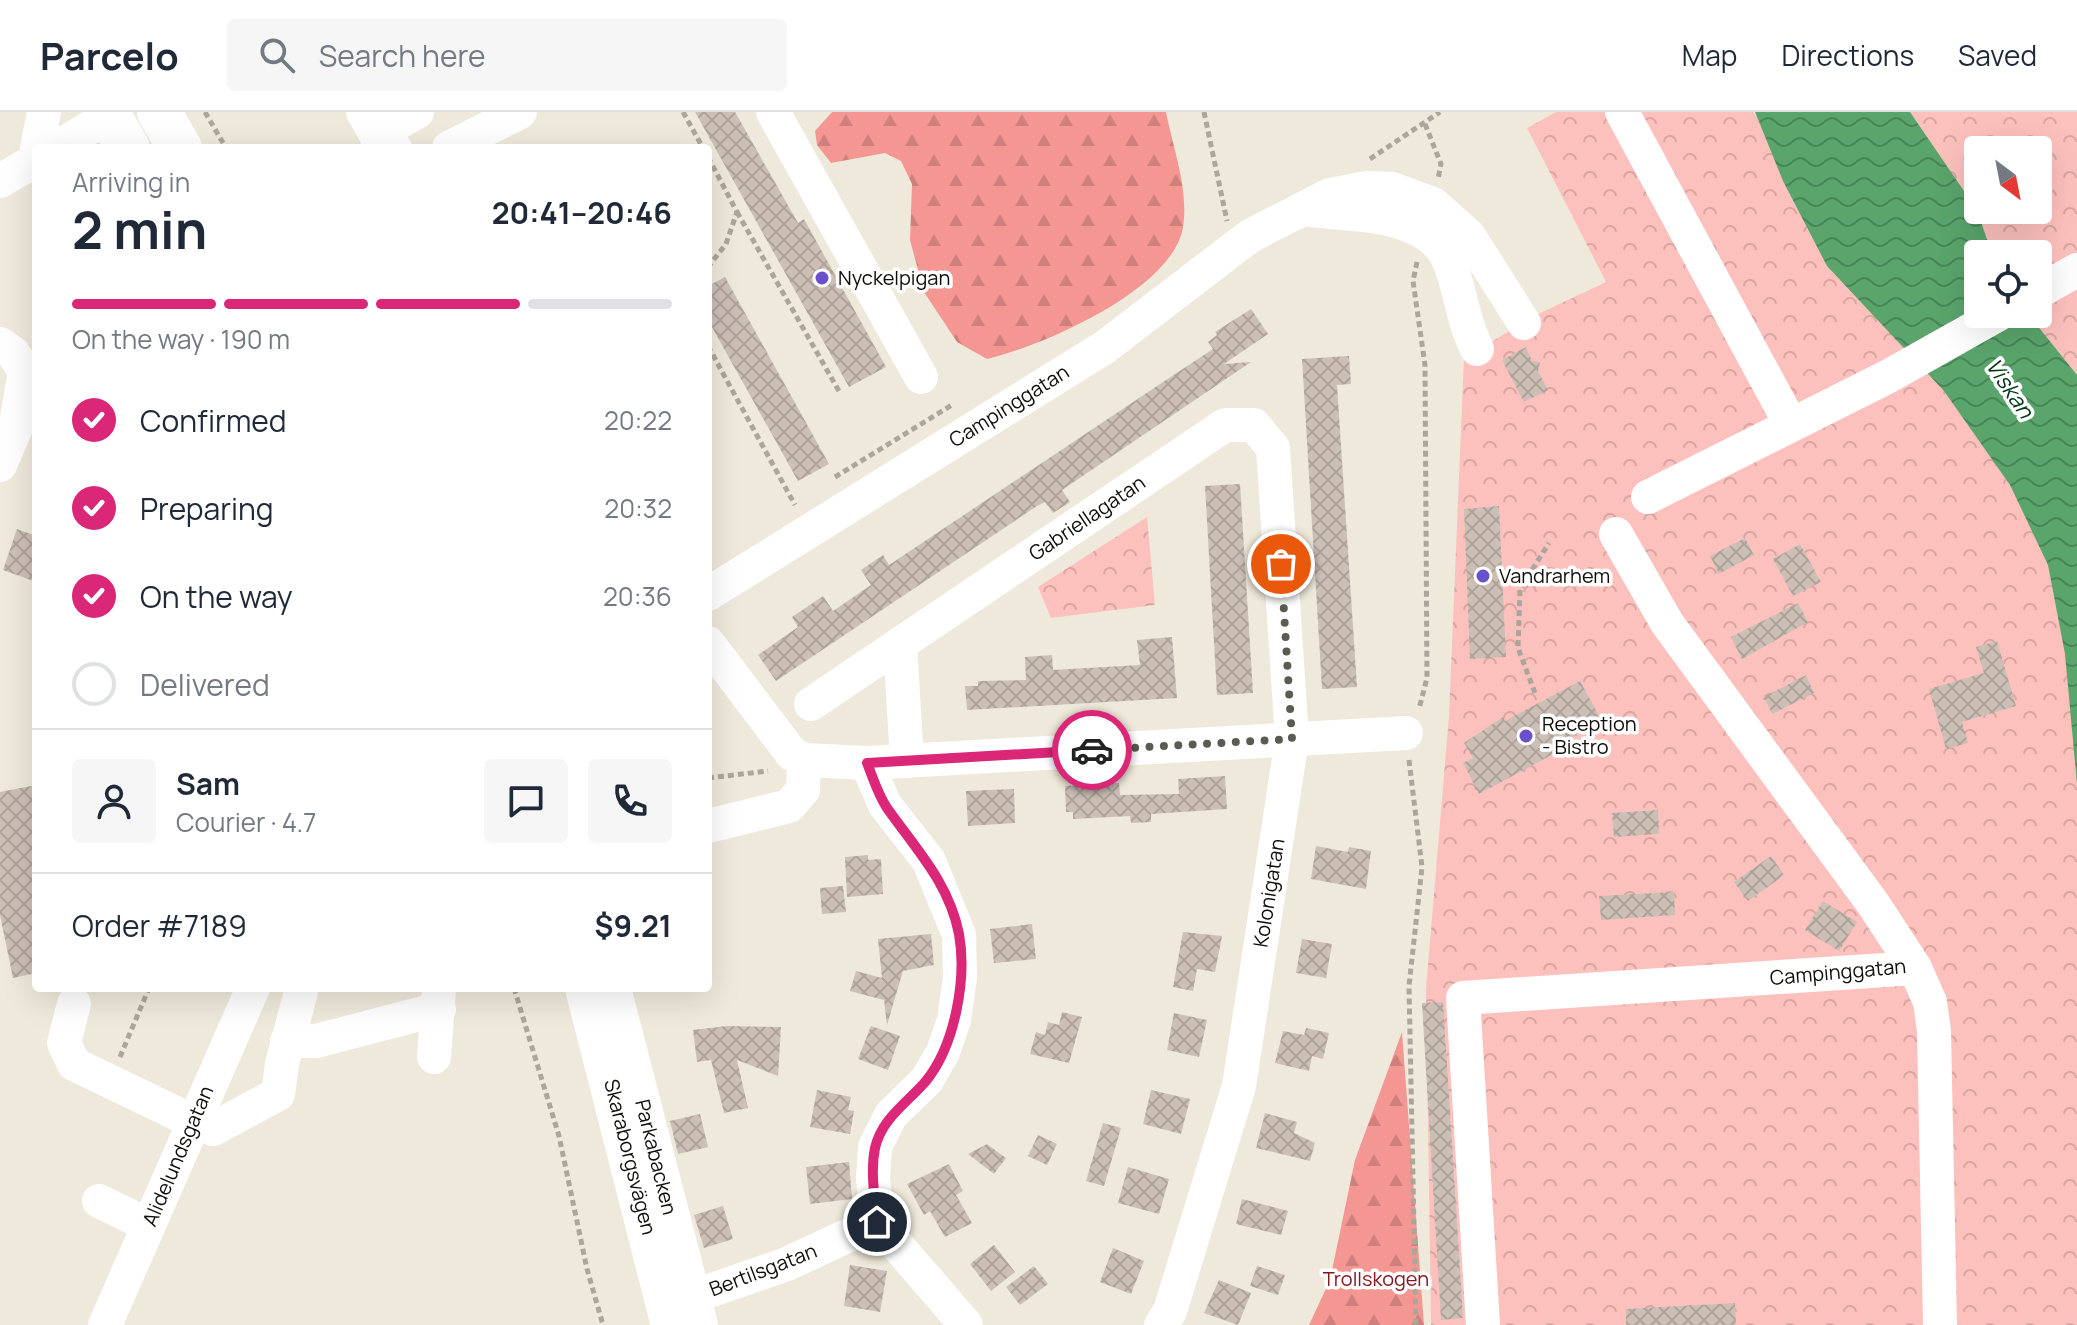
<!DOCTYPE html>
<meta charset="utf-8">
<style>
body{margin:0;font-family:Manrope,sans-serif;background:#f6f6f7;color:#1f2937;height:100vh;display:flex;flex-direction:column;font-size:30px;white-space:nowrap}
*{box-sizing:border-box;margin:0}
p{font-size:26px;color:#747a83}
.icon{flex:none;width:44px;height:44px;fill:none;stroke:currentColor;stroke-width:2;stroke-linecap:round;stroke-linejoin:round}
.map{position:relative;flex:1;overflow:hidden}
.sheet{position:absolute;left:32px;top:32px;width:680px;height:848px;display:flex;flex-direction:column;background:#fff;border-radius:8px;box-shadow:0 8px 32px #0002}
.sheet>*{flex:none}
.needle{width:52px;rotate:148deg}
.controls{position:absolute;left:1964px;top:24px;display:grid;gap:16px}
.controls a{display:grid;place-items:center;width:88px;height:88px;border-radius:8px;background:#fff;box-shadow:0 8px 32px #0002;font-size:40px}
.pin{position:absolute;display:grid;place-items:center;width:68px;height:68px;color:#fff;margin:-34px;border:4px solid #fff;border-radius:50%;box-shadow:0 2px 8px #0007}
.courier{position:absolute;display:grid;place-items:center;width:80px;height:80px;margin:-40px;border:6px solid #db2777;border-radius:50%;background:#fff;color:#222;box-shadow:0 2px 10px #0007}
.overview em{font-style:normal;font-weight:700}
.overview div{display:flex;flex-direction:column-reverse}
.overview{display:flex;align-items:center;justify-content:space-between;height:136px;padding:0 40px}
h1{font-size:52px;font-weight:700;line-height:60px}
.bar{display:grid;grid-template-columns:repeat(4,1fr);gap:12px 8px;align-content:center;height:96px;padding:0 40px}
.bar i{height:10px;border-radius:6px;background:#e0e1e3}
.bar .current{background:#db2777}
.bar p{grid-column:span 4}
.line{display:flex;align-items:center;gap:20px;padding:0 40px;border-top:2px solid #e0e1e3}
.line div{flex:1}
.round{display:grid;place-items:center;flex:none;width:84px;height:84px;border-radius:8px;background:#f6f6f7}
ol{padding:0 40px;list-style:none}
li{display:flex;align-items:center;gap:24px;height:88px}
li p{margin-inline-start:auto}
li .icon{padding:8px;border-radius:50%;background:#db2777;color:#fff;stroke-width:4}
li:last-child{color:#747a83}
li i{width:44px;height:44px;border:4px solid #e0e1e3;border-radius:50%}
header{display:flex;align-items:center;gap:48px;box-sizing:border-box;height:112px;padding:0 40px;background:#fff;border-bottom:2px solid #e0e1e3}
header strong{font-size:38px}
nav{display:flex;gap:44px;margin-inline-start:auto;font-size:28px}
.search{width:560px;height:72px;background:#f6f6f7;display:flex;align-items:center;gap:20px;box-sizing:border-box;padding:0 28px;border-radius:8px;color:#747a83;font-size:30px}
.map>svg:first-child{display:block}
.forest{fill:url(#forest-firs)}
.park{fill:url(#park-crowns);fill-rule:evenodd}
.water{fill:url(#water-waves)}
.building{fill:url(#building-cross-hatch)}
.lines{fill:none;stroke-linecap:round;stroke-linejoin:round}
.path{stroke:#aaa69b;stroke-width:5;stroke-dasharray:6 4;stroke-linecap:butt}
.minor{stroke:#fff;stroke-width:34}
.major{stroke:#fff;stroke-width:44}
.done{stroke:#5d5a52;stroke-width:8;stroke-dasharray:0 14.4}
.route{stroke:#db2777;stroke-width:10}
.poi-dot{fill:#6a50ca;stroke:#fff;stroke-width:3}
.labels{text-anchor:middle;stroke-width:7;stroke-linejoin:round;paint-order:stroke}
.poi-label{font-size:20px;fill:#0f0d09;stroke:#fff;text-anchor:start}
.street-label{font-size:20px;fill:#0f0d09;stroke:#fff}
.park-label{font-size:20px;fill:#851920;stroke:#fff}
.water-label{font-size:22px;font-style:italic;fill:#003a15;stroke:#fff}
</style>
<header>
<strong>Parcelo</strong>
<div class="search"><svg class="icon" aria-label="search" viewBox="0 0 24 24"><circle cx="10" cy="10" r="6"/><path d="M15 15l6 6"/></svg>Search here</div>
<nav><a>Map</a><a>Directions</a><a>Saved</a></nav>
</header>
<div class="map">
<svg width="2077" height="1213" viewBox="0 0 2077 1213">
<defs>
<pattern id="forest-firs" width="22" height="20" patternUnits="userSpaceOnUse" patternTransform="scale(2)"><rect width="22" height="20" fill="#f49691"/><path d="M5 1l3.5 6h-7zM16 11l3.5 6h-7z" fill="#d0807c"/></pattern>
<pattern id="park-crowns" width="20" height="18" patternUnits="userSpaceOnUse" patternTransform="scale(2)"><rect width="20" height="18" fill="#fdc1bd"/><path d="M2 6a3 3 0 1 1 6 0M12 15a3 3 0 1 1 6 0" fill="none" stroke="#d8a5a1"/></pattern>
<pattern id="water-waves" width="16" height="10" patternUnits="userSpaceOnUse" patternTransform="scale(2)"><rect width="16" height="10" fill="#5aa56c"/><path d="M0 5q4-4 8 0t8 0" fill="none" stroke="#498557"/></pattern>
<pattern id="building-cross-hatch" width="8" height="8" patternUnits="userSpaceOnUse" patternTransform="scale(2)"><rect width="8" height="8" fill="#ccbfb6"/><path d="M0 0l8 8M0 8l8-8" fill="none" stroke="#aea39b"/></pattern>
</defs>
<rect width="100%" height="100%" fill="#efe9db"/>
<!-- forest -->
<g class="forest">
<path d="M832,0h334c7,36 23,78 17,115 -10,63 -141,119 -196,132l-30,-17 -33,-50 -14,-52 2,-56 -11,-23 -16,-8 -54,10 -14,-18 -2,-14z"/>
<path d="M1402,920l22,293h-115l21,-45 25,-120z"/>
</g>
<!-- park -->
<g class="park">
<path d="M1556,0h197l3,4 6,-4h315v1213h-646l-5,-336 23,-273 15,-358 72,-43 70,-33 -79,-154zM1978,38h60v60h-60zM1978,142h60v60h-60z"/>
<path d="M1147,405l8,88 -104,13 -13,-31z"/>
</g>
<!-- water -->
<path class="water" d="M1755,0h155l67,98 15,44h-14v60h50l49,61v409l-12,-130 -17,-89 -38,-80 -66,-94 -117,-125 -44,-85z"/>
<!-- building -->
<g class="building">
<path d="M695,0h40l63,111 6,-4 82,148 -37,20z"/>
<path d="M725,165l104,187 -31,17 -90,-161v-34z"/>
<path d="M1251,197l17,25 -44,30 27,-2 -189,128 8,12 -17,11 -8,-11 -8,4 -261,175 -18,-26 40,-28 -6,-10 31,-21 10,15 38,-26 -10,-15 22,-15 6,10 280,-187 44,-29 -5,-7 9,-7 -2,-3z"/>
<path d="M1526,235l6,14 8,1 -2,9 10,19 -24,12 -22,-42z"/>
<path d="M1349,244l2,28 -14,1 20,302 -35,2 -20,-330z"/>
<path d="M1240,372l13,209 -36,2 -12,-209z"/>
<path d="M1499,394l7,151 -36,2 -6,-150z"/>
<path d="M17,417l19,7v46l-33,-12z"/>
<path d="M1745,426l9,17 -35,19 -9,-18z"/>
<path d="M1800,432l21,38 -28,14 -20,-37z"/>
<path d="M1798,491l10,19 -66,37 -11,-22z"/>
<path d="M1172,525l5,61 -210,12 -2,-24h13v-5l48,-1 -1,-23 27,-2 1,15 87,-5 -3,-25z"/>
<path d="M1997,529l19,65 -54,16 6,21 -22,6 -17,-60 55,-16 -8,-26z"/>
<path d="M1806,563l8,18 -42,21 -8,-17z"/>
<path d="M1580,569l22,40 -35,19 3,5 -91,49 -16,-31 10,-5 -9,-15 39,-26 2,4z"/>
<path d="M1225,664l2,33 -76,5v8l-20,1 -1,-7 -57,3v-7h-7l-1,-26 54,-3 1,12 59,-1 -1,-15z"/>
<path d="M36,673v188l-23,5 -13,-63v-123z"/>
<path d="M1014,677l1,34 -47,3 -2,-35z"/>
<path d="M1658,698l1,24 -45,3 -2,-24z"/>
<path d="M1316,734l32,6 1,-5 22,4 -5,38 -55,-10z"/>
<path d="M868,743v5l13,-1 2,35 -36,3 -2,-40z"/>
<path d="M1771,744l13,19 -36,26 -14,-19z"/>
<path d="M843,774l3,26 -24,2 -2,-26z"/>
<path d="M1674,780l1,23 -74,5 -2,-24z"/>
<path d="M1823,789l34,21 -18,29 -34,-21z"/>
<path d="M1032,812l4,35 -42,4 -4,-34z"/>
<path d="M1183,820l39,4 -7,36 -18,-3 -4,22 -20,-4z"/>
<path d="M931,822l3,31 -31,6 -16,54 -3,-25 -34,-9 6,-20 26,7 -4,-39z"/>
<path d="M1302,827l30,5 -6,34 -30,-5z"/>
<path d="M1443,890l20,316 -22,2 -19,-317z"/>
<path d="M1062,900l20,5 -13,46 -39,-9 6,-22 9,3 3,-13 11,3z"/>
<path d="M1174,901l33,7 -8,37 -32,-7z"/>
<path d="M727,914l54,1 -3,49 -41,-16 11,48 -24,5 -13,-53 -14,2 -4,-32z"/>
<path d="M871,914l29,10 -12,34 -30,-11z"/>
<path d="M1306,916l23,5 -6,26 -11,-3 -3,15 -34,-8 8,-32 21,4z"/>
<path d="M817,978l34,7 -3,13 6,1 -4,23 -40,-7z"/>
<path d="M1151,978l39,9 -9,35 -38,-10z"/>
<path d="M1265,1001l32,9 -3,11 21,10 -5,18 -54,-13z"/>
<path d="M700,1002l8,33 -30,7 -8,-33z"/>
<path d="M1103,1011l18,5 -17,58 -18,-5z"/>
<path d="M1038,1023l19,9 -10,21 -19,-9z"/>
<path d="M987,1032l19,14 -12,16 -26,-20z"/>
<path d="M849,1050l3,37 -42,5 -4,-37z"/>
<path d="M949,1052l14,27 -7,4 16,28 -27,14 -15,-26 -6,4 -17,-31z"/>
<path d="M1128,1055l41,12 -10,35 -41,-11z"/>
<path d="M1242,1087l46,12 -7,24 -45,-11z"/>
<path d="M723,1094l10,33 -29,9 -10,-33z"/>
<path d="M994,1133l21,27 -24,19 -21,-27z"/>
<path d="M1113,1136l31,13 -13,33 -31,-12z"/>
<path d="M850,1153l37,6 -7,41 -36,-6z"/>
<path d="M1034,1154l14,18 -28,21 -14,-18z"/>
<path d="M1257,1154l28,9 -7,20 -28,-9z"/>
<path d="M1219,1168l32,13 -13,32 -34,-12z"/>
<path d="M1735,1191l1,22h-110v-16z"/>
</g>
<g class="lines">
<!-- path -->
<g class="path">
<path d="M205,0l21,36"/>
<path d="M683,0l20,36"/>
<path d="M1204,0l23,109"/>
<path d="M1425,12l16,40 -3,15"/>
<path d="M708,45l29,55 -11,32 -18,23"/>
<path d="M1370,47l70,-47"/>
<path d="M737,100l103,181"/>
<path d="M1417,150l-4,19 12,84 2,313 -8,31"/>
<path d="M708,234l87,159"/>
<path d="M835,365l117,-72"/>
<path d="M1535,581l-17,-45 2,-59 29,-46"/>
<path d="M1409,648l13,107 -13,119 7,339"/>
<path d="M708,666l60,-7"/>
<path d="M514,876l45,148 28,133 16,56"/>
<path d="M120,945l29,-69"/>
</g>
<!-- minor -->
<g class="minor">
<path d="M363,0l13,23 19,13"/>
<path d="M773,0l148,265"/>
<path d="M1622,0l168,311"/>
<path d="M376,23l41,-23"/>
<path d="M37,36l7,-36"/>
<path d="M56,36l60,-36"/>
<path d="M449,36l71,-36"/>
<path d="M0,69l36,-21"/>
<path d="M1303,97c45,7 125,1 146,52 12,29 13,59 28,88"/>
<path d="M2038,180l39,-22"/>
<path d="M0,232l13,9 12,18 -10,59 -15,35"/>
<path d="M1648,385l241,-121 110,-62"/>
<path d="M708,482l397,-247 145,-111 80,-41 37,-7 25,1 41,15 36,32 55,87"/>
<path d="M708,531l84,111 12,6 63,3 539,-30"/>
<path d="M811,592l89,-60"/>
<path d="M907,649l-7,-117 325,-219h29l19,23 19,291 -53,347 -69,225 -9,14"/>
<path d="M867,651l18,42 44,56 30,74 1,42 -6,43 -11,32 -16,28 -36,35 -16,32 -2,31 4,44 89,103"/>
<path d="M708,714l81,-20 14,-16 1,-30"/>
<path d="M1915,856l15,34 4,29 6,294"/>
<path d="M614,876l87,337"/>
<path d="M74,892l-10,39 10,21 118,57"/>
<path d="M287,929h29l123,-32"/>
<path d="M434,945l5,-68"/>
<path d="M213,1017l65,-35 4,-30 20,-76"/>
<path d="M99,1089l49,24"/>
<path d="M692,1185l95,-33 90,-42"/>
<path d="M105,1213l148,-337"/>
<path d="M1483,1213l-20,-327 452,-30 -41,-63 -207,-282 -51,-89"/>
</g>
<!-- major -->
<g class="major">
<path d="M107,0l21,36"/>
<path d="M159,0l21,36"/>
<path d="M587,876l86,337"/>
</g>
</g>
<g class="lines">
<!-- done -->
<path class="done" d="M1092,638l200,-11 -11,-175"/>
<!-- route -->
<path class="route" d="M877,1110c-2,-24 -7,-50 -2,-74 7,-30 32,-45 51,-67 29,-36 41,-102 33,-147 -10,-51 -43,-85 -72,-126 -9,-13 -14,-30 -20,-45l225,-13"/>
</g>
<!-- markers -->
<g class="poi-dot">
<circle cx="822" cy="166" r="8"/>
<circle cx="1483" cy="464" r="8"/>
<circle cx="1526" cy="624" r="8"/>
</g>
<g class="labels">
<!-- poi labels -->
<g class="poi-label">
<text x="838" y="173">Nyckelpigan</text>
<text x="1499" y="471">Vandrarhem</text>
<text x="1542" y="619">Reception<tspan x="1542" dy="23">- Bistro</tspan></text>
</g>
<!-- street labels -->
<g class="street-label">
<text transform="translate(1009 294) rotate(-32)" y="7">Campinggatan</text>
<text transform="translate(1087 406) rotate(-34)" y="7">Gabriellagatan</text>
<text transform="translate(1269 781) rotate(-81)" y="7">Kolonigatan</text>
<text transform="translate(1838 860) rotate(-5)" y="7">Campinggatan</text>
<text transform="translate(178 1044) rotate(-67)" y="7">Alidelundsgatan</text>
<text transform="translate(630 1045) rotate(76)" y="7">Skaraborgsvägen</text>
<text transform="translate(656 1045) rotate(76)" y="7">Parkabacken</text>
<text transform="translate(763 1158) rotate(-21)" y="7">Bertilsgatan</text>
</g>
<!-- park labels -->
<g class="park-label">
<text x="1376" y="1174">Trollskogen</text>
</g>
<!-- water labels -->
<g class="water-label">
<text transform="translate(2010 276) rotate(56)" y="8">Viskan</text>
</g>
</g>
</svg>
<div class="controls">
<a><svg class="needle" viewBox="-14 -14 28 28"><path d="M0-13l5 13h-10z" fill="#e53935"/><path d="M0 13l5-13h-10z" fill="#747a83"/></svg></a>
<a><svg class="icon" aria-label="locate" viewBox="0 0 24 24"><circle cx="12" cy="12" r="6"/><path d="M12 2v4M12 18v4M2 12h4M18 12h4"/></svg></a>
</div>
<div class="pin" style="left:1281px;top:452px;background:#ea580c"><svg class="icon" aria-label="bag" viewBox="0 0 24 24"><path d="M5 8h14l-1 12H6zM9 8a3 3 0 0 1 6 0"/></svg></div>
<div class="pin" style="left:877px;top:1110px;background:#1f2937"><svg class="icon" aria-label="home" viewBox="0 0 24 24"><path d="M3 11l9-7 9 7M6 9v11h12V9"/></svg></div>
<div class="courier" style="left:1092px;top:638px"><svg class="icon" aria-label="car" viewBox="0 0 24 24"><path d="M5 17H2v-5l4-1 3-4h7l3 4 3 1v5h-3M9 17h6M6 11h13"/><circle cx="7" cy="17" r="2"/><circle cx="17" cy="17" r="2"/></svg></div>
<section class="sheet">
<div class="overview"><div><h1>2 min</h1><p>Arriving in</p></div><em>20:41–20:46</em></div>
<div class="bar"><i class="current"></i><i class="current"></i><i class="current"></i><i></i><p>On the way · 190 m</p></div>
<ol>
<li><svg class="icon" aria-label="check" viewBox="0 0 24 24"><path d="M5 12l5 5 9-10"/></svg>Confirmed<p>20:22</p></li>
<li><svg class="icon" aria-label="check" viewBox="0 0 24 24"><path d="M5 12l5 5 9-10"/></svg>Preparing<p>20:32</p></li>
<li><svg class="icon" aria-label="check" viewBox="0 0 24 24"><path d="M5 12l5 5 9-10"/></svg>On the way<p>20:36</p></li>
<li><i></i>Delivered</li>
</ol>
<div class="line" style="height:144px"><a class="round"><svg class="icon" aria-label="person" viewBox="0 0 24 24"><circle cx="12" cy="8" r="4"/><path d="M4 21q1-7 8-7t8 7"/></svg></a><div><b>Sam</b><p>Courier · 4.7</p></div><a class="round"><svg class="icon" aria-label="chat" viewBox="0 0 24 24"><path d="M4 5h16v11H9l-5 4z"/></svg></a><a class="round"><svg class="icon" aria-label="phone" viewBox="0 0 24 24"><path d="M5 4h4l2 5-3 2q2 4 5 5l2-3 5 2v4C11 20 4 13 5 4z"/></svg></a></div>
<div class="line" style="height:104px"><div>Order #7189</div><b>$9.21</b></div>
</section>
</div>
